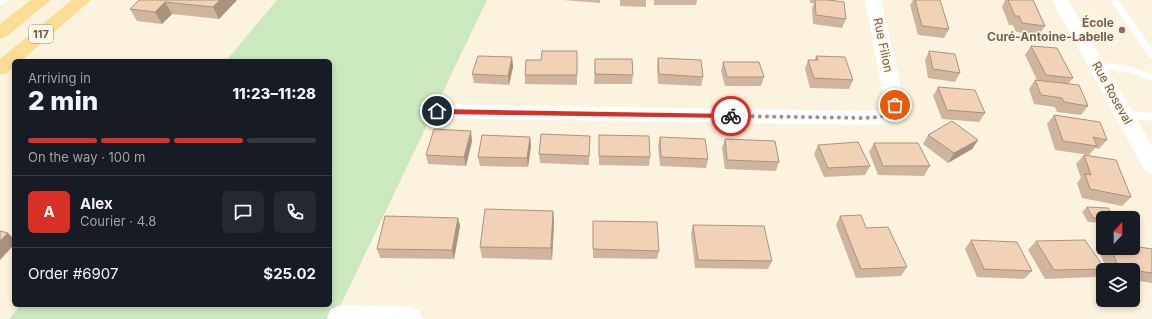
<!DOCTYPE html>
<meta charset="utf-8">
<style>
body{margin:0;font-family:Inter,sans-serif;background:#242831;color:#f1f3f6;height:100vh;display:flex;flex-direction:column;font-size:15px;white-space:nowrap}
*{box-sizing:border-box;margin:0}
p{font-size:13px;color:#9ea1a6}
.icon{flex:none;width:22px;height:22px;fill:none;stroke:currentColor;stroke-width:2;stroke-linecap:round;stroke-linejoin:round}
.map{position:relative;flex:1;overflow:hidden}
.drawer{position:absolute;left:12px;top:59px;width:320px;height:248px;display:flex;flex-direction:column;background:#171b24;border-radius:6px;box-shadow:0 2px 6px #0003}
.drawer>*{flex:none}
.needle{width:26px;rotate:21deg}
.tools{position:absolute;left:1096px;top:211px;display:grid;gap:8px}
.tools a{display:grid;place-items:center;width:44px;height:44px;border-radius:6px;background:#171b24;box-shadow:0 2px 6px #0003;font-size:20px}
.pin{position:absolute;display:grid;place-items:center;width:34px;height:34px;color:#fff;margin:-17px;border:2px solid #fff;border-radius:50%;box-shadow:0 1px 4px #0007}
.courier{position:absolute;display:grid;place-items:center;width:40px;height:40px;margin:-20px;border:3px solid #d93025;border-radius:50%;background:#fff;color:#222;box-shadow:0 1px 5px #0007}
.headline em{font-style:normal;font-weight:800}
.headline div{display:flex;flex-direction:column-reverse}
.headline{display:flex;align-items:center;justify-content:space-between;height:68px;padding:0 16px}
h1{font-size:26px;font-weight:800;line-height:30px}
.bar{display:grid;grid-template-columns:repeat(4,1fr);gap:6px 4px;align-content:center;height:48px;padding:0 16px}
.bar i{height:5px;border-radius:3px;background:#363941}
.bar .selected{background:#d93025}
.bar p{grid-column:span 4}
.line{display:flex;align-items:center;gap:10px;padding:0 16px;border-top:1px solid #363941}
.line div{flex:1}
.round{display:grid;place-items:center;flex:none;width:42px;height:42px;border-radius:6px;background:#242831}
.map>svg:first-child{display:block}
.green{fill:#cce8be}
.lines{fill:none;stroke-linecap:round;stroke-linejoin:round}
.lane{fill:#fff;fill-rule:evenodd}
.street{fill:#fff;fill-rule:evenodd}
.primary{fill:#fbdd96;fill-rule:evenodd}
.wall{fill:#cfb59d}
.shaded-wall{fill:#a9937f}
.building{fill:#f1d2b6;stroke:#a9937f}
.route{fill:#d93025}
.done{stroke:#a28f7c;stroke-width:4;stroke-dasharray:0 7.2}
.education-dot{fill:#8d6e63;stroke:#fff6e4;stroke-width:1.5}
.labels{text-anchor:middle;stroke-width:3;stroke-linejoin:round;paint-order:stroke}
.shield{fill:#fff6e4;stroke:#9c8876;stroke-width:1}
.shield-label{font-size:11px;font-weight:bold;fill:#715947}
.education-label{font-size:12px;font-weight:bold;fill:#785e54;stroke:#fff6e4;text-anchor:end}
.street-label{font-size:12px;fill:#715947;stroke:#fff6e4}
</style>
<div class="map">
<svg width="1152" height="319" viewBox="0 0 1152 319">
<rect width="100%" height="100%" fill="#fcf3de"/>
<!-- green -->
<path class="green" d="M277,0h210l-153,319h-325l12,-14h309v-244h-104z"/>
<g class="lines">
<!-- lane -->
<g class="lane">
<path d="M0,0h8l-8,6z"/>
<path d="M1110,0h8l34,48v10l-3,-1z"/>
<path d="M1096,62l32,4 24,8v6l-25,-8 -34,-5 -2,-2 2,-2z"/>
<path d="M1123,110l29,3v8l-33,-4 -1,-3 1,-3z"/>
</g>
<!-- street -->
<g class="street">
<path d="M865,0h16l24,105c-10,19 -24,20 -44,20l-424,-7 -7,-2 -3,-5 3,-5 7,-2 424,7 17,-1 7,-5z"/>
<path d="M1052,0h16l84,146v27l-7,-2z"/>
<path d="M340,305l70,2 9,4 4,8h-95l-1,-2 4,-8z"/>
</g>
<!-- primary -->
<g class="primary">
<path d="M31,0h20l-45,37 -6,2v-15z"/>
<path d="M72,0h19l-70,61h-7v6l-7,6 -7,2v-16z"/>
</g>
</g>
<!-- wall -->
<g class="wall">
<path d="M139,0h98l-18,19 -47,-5 -10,10 -25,-3 -7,-12z"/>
<path d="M563,0h37v3z"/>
<path d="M620,0h26v7l-26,-1z"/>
<path d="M654,0h43l-1,5h-42z"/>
<path d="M810,0h25v1l11,18 -4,9 -29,-4 -1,-16 2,-5h-4z"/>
<path d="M913,0h27l9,29 -5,9 -26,-3 -8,-30z"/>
<path d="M1005,0h28l12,26 -6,9 -23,-3 -3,-7h-4l-7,-18z"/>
<path d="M1031,46l42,32 -5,6 20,22 -7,9 -24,-3 -2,-5 -21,-3 -5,-15 6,-9h2l-12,-25z"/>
<path d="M577,51v34l-52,-1v-9l16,-15z"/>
<path d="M929,51l31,22 -5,9 -27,-4 -3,-18z"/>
<path d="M816,56l37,24 -4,9 -39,-1 -5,-19 3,-9h7z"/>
<path d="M512,57l1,10 -4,18 -35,-2 -2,-9z"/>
<path d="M658,58l45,19 -2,9 -43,-2 -1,-17z"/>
<path d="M595,59l38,16 -1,9h-38z"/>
<path d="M723,62l41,15 -3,9h-36l-4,-15z"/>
<path d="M938,87l47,26 -6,9 -37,-3 -9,-23z"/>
<path d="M1054,115l53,25 -8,9 -4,-1 -6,7 -34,-5 -8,-26z"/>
<path d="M599,135l51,22 -1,9 -50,-1z"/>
<path d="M928,135l50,5 -6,9 -24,14 -25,-19z"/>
<path d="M590,136l-1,29 -49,-2 -1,-9z"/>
<path d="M530,137l1,9 -3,21 -48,-1 -2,-9z"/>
<path d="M660,137l48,22 -2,9 -46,-2 -2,-20z"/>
<path d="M725,139l54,23 -3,9 -51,-2 -3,-21z"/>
<path d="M472,141l-6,25 -38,-2 -2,-9z"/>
<path d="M874,143l56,23 -6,10 -46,-1 -9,-23z"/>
<path d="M818,145l52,21 -5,9 -41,2 -10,-23z"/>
<path d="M1084,155l47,42 -9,9 -40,-8 -5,-15 4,-5 -5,-14z"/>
<path d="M1087,207l16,11v5l-15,-1 -6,-10z"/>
<path d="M553,211l1,11 -2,38 -70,-2 -2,-11z"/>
<path d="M840,216l67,51 -6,9 -45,2 -20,-53z"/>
<path d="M458,218l2,8 -6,33 -74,-1 -3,-9z"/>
<path d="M693,225l79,36 -4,8 -73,-1 -4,-34z"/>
<path d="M593,230l66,21 -2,8 -64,-1z"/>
<path d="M971,240l61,31 -8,8 -47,-2 -12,-28z"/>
<path d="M1036,241l69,28 -10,8 -50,2 -17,-29z"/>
<path d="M1103,248h30l19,1v34l-19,-3v-10h-26l-8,-19z"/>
</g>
<!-- shaded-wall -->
<g class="shaded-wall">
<path d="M220,0h17l-18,19 -6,-12z"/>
<path d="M165,2l7,12 -10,10 -7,-12z"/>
<path d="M512,57l1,10 -4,18 -1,-9z"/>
<path d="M471,131l1,10 -6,25 -2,-9z"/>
<path d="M530,137l1,9 -3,21 -1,-9z"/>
<path d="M978,140l-6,9 -24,14 6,-10z"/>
<path d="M553,211l1,11 -2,38 -1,-12z"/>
<path d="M458,218l2,8 -6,33 -2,-9z"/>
<path d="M8,233l6,6v6l-14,15v-19z"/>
</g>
<!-- building -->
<g class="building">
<path d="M139,0h81l-7,7 -48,-5 -10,10 -25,-3z"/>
<path d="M815,0h13l16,2 2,17 -30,-4z"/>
<path d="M915,0h25l9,29 -27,-3z"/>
<path d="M1008,0h25l12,26 -23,-3 -3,-7h-4z"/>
<path d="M1031,46l26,2 16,30 -27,-3z"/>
<path d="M542,51h35v24h-52l1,-15h15z"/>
<path d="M929,51l26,3 5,19 -27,-4z"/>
<path d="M478,56l34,1 -4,19 -36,-2z"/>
<path d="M816,56l29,1 8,23 -39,-2 -6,-18h10z"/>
<path d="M658,58l43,2 2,17 -44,-3z"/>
<path d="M595,59h37l1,16 -38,-1z"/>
<path d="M723,62h36l5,15h-37z"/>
<path d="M1035,80l44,5 9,21 -24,-4 -2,-4 -21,-3z"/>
<path d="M938,87l37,3 10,23 -38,-3z"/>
<path d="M1054,115l46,7 7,18 -14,-3 4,9 -34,-5z"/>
<path d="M952,121l26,19 -24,13 -26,-18z"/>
<path d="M434,129l37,2 -7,26 -38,-2z"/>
<path d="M541,134l49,2 -1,20 -50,-2z"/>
<path d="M482,135l48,2 -3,21 -49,-1z"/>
<path d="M599,135l50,1 1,21 -51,-1z"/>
<path d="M660,137l45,2 3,20 -47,-2z"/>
<path d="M725,139l50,2 4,21 -52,-2z"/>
<path d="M858,142l12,24 -42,2 -10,-23z"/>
<path d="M874,143h44l12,23h-47z"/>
<path d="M1084,155l32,5 15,37 -41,-8 -5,-15 6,1z"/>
<path d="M1087,207l21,1 6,10h-21z"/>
<path d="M485,209l68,2 -2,37 -71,-1z"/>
<path d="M861,215l5,13 22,-1 19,40 -46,2 -21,-53z"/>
<path d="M385,216l73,2 -6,32 -75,-1z"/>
<path d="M593,221l64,1 2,29 -66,-2z"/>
<path d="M693,225l71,1 8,35 -74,-1z"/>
<path d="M0,231l8,2 -8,8z"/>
<path d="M971,240l46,2 15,29 -48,-2z"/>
<path d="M1085,240l20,29 -51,1 -18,-29z"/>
<path d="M1133,246l19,3v24l-33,-5 -8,-20h22z"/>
</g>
<!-- route -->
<path class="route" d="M437,109l294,5 3,2 -3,2 -294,-4 -3,-3z"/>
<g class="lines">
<!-- done -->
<path class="done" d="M731,116l135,2c11,-1 25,0 29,-13"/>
</g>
<!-- markers -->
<circle class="education-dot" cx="1122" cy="30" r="4"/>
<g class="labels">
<!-- shield labels -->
<rect class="shield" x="29" y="25" width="24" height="18" rx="3"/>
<g class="shield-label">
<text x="41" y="38">117</text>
</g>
<!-- education labels -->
<g class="education-label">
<text x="1114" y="27">École<tspan x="1114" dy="14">Curé-Antoine-Labelle</tspan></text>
</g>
<!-- street labels -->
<g class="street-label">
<text transform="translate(883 45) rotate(78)" y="4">Rue Filion</text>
<text transform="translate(1112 93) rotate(61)" y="4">Rue Roseval</text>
</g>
</g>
</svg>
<div class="tools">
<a><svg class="needle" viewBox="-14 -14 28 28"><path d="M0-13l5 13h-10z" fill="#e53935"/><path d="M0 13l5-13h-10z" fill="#9ea1a6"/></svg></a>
<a><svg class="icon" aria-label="layers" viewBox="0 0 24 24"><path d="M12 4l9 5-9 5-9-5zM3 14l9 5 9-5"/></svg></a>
</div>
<div class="pin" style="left:895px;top:105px;background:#ea580c"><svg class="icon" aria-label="bag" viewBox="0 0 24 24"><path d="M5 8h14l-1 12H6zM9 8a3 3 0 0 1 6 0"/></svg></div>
<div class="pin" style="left:437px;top:111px;background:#1f2937"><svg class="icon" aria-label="home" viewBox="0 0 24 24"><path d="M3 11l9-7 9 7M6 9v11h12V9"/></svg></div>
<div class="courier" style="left:731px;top:116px"><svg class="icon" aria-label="bike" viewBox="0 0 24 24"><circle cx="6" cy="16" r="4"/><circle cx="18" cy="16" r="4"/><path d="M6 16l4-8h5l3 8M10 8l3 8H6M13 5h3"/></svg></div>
<section class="drawer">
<div class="headline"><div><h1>2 min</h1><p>Arriving in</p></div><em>11:23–11:28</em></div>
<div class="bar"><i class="selected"></i><i class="selected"></i><i class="selected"></i><i></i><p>On the way · 100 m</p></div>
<div class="line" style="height:72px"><b class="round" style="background:#d93025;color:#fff">A</b><div><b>Alex</b><p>Courier · 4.8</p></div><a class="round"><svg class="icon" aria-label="chat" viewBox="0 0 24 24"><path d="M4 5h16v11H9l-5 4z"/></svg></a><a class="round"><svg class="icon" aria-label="phone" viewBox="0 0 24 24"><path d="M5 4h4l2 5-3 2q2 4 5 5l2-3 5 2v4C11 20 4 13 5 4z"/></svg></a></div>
<div class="line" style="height:52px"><div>Order #6907</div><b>$25.02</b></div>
</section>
</div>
